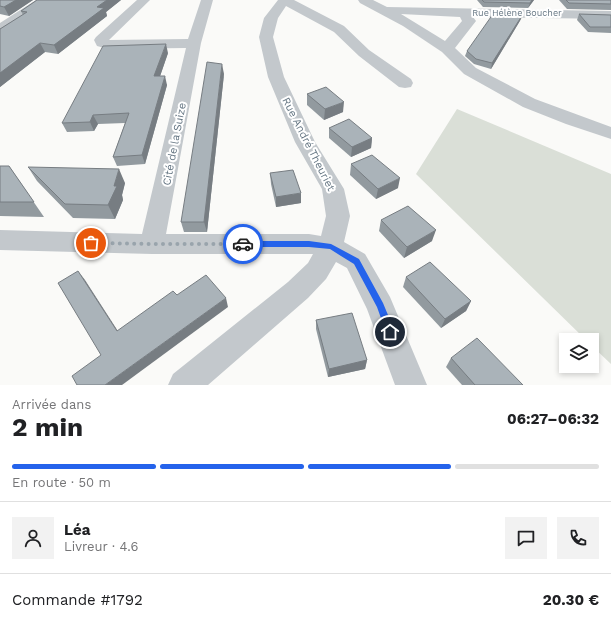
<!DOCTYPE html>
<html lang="fr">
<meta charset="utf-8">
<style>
body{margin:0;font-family:"Work Sans",sans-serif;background:#f2f2f2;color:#202124;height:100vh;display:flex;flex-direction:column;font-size:15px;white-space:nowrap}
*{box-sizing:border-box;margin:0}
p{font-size:13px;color:#757577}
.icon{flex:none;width:22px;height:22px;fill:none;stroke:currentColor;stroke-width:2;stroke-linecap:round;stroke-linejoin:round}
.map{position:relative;height:385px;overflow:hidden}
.side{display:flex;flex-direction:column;background:#fff;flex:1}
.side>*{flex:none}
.tools{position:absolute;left:559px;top:333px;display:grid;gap:8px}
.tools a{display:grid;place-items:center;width:40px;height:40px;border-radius:0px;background:#fff;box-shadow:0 2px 6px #0003;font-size:20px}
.pin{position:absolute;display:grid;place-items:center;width:34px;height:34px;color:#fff;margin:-17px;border:2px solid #fff;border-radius:50%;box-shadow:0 1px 4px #0007}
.courier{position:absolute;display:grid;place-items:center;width:40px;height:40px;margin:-20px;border:3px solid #2563eb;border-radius:50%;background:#fff;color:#222;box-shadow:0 1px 5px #0007}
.summary em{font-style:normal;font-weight:700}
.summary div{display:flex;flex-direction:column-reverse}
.summary{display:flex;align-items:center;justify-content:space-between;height:68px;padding:0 12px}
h1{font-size:26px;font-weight:700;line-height:30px}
.bar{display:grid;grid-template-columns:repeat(4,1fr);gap:6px 4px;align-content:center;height:48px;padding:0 12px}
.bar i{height:5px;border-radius:3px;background:#e0e0e0}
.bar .current{background:#2563eb}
.bar p{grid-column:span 4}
.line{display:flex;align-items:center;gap:10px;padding:0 12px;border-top:1px solid #e0e0e0}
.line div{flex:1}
.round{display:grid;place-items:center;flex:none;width:42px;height:42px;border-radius:0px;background:#f2f2f2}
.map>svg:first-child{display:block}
.green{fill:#dadfd7}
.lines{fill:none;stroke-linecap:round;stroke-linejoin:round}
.minor{fill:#c3c8cc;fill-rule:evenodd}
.wall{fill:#929a9f}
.shaded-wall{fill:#777d82}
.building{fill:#aab3b9;stroke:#777d82}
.route{fill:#2563eb}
.done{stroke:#99a4ac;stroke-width:4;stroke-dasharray:0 7.2}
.labels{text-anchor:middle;stroke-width:4;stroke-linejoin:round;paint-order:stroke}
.far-street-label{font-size:9px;fill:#657683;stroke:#fff}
.street-label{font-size:11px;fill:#657683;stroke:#fff}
</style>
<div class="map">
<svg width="611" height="385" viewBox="0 0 611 385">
<rect width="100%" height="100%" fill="#fafaf8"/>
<!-- green -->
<path class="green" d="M457,109l154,65v190l-19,-18v-6h-6l-170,-166z"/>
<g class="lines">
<!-- minor -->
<g class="minor">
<path d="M36,0h15l-46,32 -5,1v-10z"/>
<path d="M137,0h13l-41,40 79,-1 13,-39h12l-12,43 -35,191h143l12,2 5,-20 -4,-27 -27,-47 -27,-65 -9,-40 5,-19 14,-18h16l50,26 25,24 42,29 2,4 -2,4 -6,1 -6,-1 -40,-31 -25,-24 -48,-26 -8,12 -5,19 11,40 31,65 29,47 6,27 -6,26 21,12 25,43 37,88h-32l-28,-76 -20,-41 -11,-6 -10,17 -18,19 -100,87h-40l5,-11 115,-92 20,-19 5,-9h-161l-152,-4v-20l142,4 44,-186 -78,1 -11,-3 -3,-6 2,-3z"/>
<path d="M358,0h15l14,7 224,4v8l-138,-2 3,4 -21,27 21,20 59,31 76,28v12l-45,-15 -43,-17 -59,-33 -22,-22 -39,-26 -43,-23zM401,14l59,3 2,4 -17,20z"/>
</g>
</g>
<!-- wall -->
<g class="wall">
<path d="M0,0h33l-24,16 -9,-2z"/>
<path d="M37,0h84l-15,12 1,4 -49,38 -13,-2 -45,35v-58l23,-14 -2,-4z"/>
<path d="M477,0h57l-6,8 -45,-1z"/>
<path d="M559,0h52v10l-44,-1z"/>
<path d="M579,14l32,1v18l-23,-1 -11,-12z"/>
<path d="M521,19l-30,50 -17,-5 -9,-8 2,-5z"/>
<path d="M168,53l-8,23 7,9 -22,79 -28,2 -4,-9 12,-34 -27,1 -4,7 -27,1 -5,-9z"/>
<path d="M224,74l-17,158h-23l-3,-10z"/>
<path d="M307,94l36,18 -19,8 -17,-15z"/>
<path d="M329,128l43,10 -1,10 -20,9 -22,-19z"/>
<path d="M351,164l47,24 -22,11 -26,-24z"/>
<path d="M0,166h9l35,51 -44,-1z"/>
<path d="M28,167l97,16 -3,12 1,5 -8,19 -42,-1 -36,-37z"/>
<path d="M270,173l31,30 -25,4 -5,-23z"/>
<path d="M381,220l51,21 -28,17 -25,-27z"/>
<path d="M406,277l65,24 -5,10 -25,17 -38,-41z"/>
<path d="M316,320l51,40 -2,9 -37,8 -12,-48z"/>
<path d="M451,358l72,27h-61l-16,-18z"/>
</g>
<!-- shaded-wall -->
<g class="shaded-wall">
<path d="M16,0h17l-24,16 -5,-9z"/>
<path d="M107,0h14l-15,12 1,4 -49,38 -4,-9 43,-38z"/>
<path d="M532,0h2l-6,8 2,-5z"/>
<path d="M523,14l-2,5 -30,50 1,-6z"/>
<path d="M40,43l5,9 -45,35v-14z"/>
<path d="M166,44l2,9 -11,32 -3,-9z"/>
<path d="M222,64l2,10 -17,158 -3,-10z"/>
<path d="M165,76l2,9 -22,79 -3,-9z"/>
<path d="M344,102l-1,10 -19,8 1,-11z"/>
<path d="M93,115l5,9 -4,7 -4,-9z"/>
<path d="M372,138l-1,10 -20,9 1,-10z"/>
<path d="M119,169l6,14 -3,12 1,5 -8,19 -7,-14z"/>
<path d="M400,178l-2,10 -22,11 2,-10z"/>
<path d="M301,193v10l-25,4v-10z"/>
<path d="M436,230l-4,11 -28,17 3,-11z"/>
<path d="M78,271l7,9 38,59 -6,-8z"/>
<path d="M226,298l2,9 -106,78h-17z"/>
<path d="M471,301l-5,10 -25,17 4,-9z"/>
<path d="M367,360l-2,9 -37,8 1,-8z"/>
</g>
<!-- building -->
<g class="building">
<path d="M0,0h16l-12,7 -4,-1z"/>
<path d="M37,0h70l-10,7 7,1 -50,37 -14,-2 -40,30v-44l27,-17 -6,-1z"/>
<path d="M482,0h50l-2,3 -46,-1z"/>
<path d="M566,0h45v4l-42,-1z"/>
<path d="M493,14h30l-31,49 -16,-4 -9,-8z"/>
<path d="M579,14l32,1v12h-21z"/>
<path d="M166,44l-12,32h11l-23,79 -29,2 16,-44 -36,2 -3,7 -28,1 41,-77z"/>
<path d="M207,62l15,2 -18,158h-23z"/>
<path d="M326,87l18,15 -19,7 -18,-15z"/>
<path d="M349,119l23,19 -20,9 -23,-19z"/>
<path d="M372,155l28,23 -22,11 -27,-25z"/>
<path d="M0,166h9l25,36h-34z"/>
<path d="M28,167l91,2 -5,17h3l-9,19 -43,-1z"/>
<path d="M293,170l8,23 -25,4 -6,-24z"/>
<path d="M408,206l28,24 -29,17 -26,-27z"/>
<path d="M430,262l41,39 -26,18 -39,-42z"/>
<path d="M78,271l39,60 56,-40 4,4 29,-20 20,23 -121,87h-28l-5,-9 29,-21 -43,-72z"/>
<path d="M352,313l15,47 -38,9 -13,-49z"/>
<path d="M477,338l46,47h-48l-24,-27z"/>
</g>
<!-- route -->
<path class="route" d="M243,241h66l22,3 28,15 24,44 12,29 -2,3h-6l-10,-28 -23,-43 -13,-8 -11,-7 -21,-2h-66l-4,-3z"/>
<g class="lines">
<!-- done -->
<path class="done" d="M91,243l61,1h91"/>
</g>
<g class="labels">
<!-- far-street labels -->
<g class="far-street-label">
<text x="517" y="16">Rue Hélène Boucher</text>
</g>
<!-- street labels -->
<g class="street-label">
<text transform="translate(174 144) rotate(-79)" y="4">Cité de la Suize</text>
<text transform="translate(309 144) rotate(63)" y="4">Rue André Theuriet</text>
</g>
</g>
</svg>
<div class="tools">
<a><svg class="icon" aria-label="layers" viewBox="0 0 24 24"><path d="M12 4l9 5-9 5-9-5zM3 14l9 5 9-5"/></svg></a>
</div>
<div class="pin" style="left:91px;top:243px;background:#ea580c"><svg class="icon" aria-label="bag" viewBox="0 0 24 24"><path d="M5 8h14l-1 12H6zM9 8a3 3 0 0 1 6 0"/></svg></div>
<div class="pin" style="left:390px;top:332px;background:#1f2937"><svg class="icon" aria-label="home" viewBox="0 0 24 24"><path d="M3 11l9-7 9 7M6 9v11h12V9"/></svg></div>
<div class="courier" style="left:243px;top:244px"><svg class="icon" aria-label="car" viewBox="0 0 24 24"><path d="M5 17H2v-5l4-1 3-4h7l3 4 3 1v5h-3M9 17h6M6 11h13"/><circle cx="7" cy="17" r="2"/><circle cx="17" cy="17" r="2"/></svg></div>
</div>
<section class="side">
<div class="summary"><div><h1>2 min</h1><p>Arrivée dans</p></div><em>06:27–06:32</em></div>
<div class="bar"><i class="current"></i><i class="current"></i><i class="current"></i><i></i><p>En route · 50 m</p></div>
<div class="line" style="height:72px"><a class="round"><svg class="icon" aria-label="person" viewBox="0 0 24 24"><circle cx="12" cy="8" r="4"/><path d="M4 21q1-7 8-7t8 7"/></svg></a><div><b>Léa</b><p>Livreur · 4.6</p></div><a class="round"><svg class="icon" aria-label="chat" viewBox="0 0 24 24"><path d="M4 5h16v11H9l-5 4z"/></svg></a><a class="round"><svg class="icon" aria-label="phone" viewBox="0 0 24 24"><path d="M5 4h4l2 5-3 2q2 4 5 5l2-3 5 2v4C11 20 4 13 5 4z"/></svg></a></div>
<div class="line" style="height:52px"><div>Commande #1792</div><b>20.30 €</b></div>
</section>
